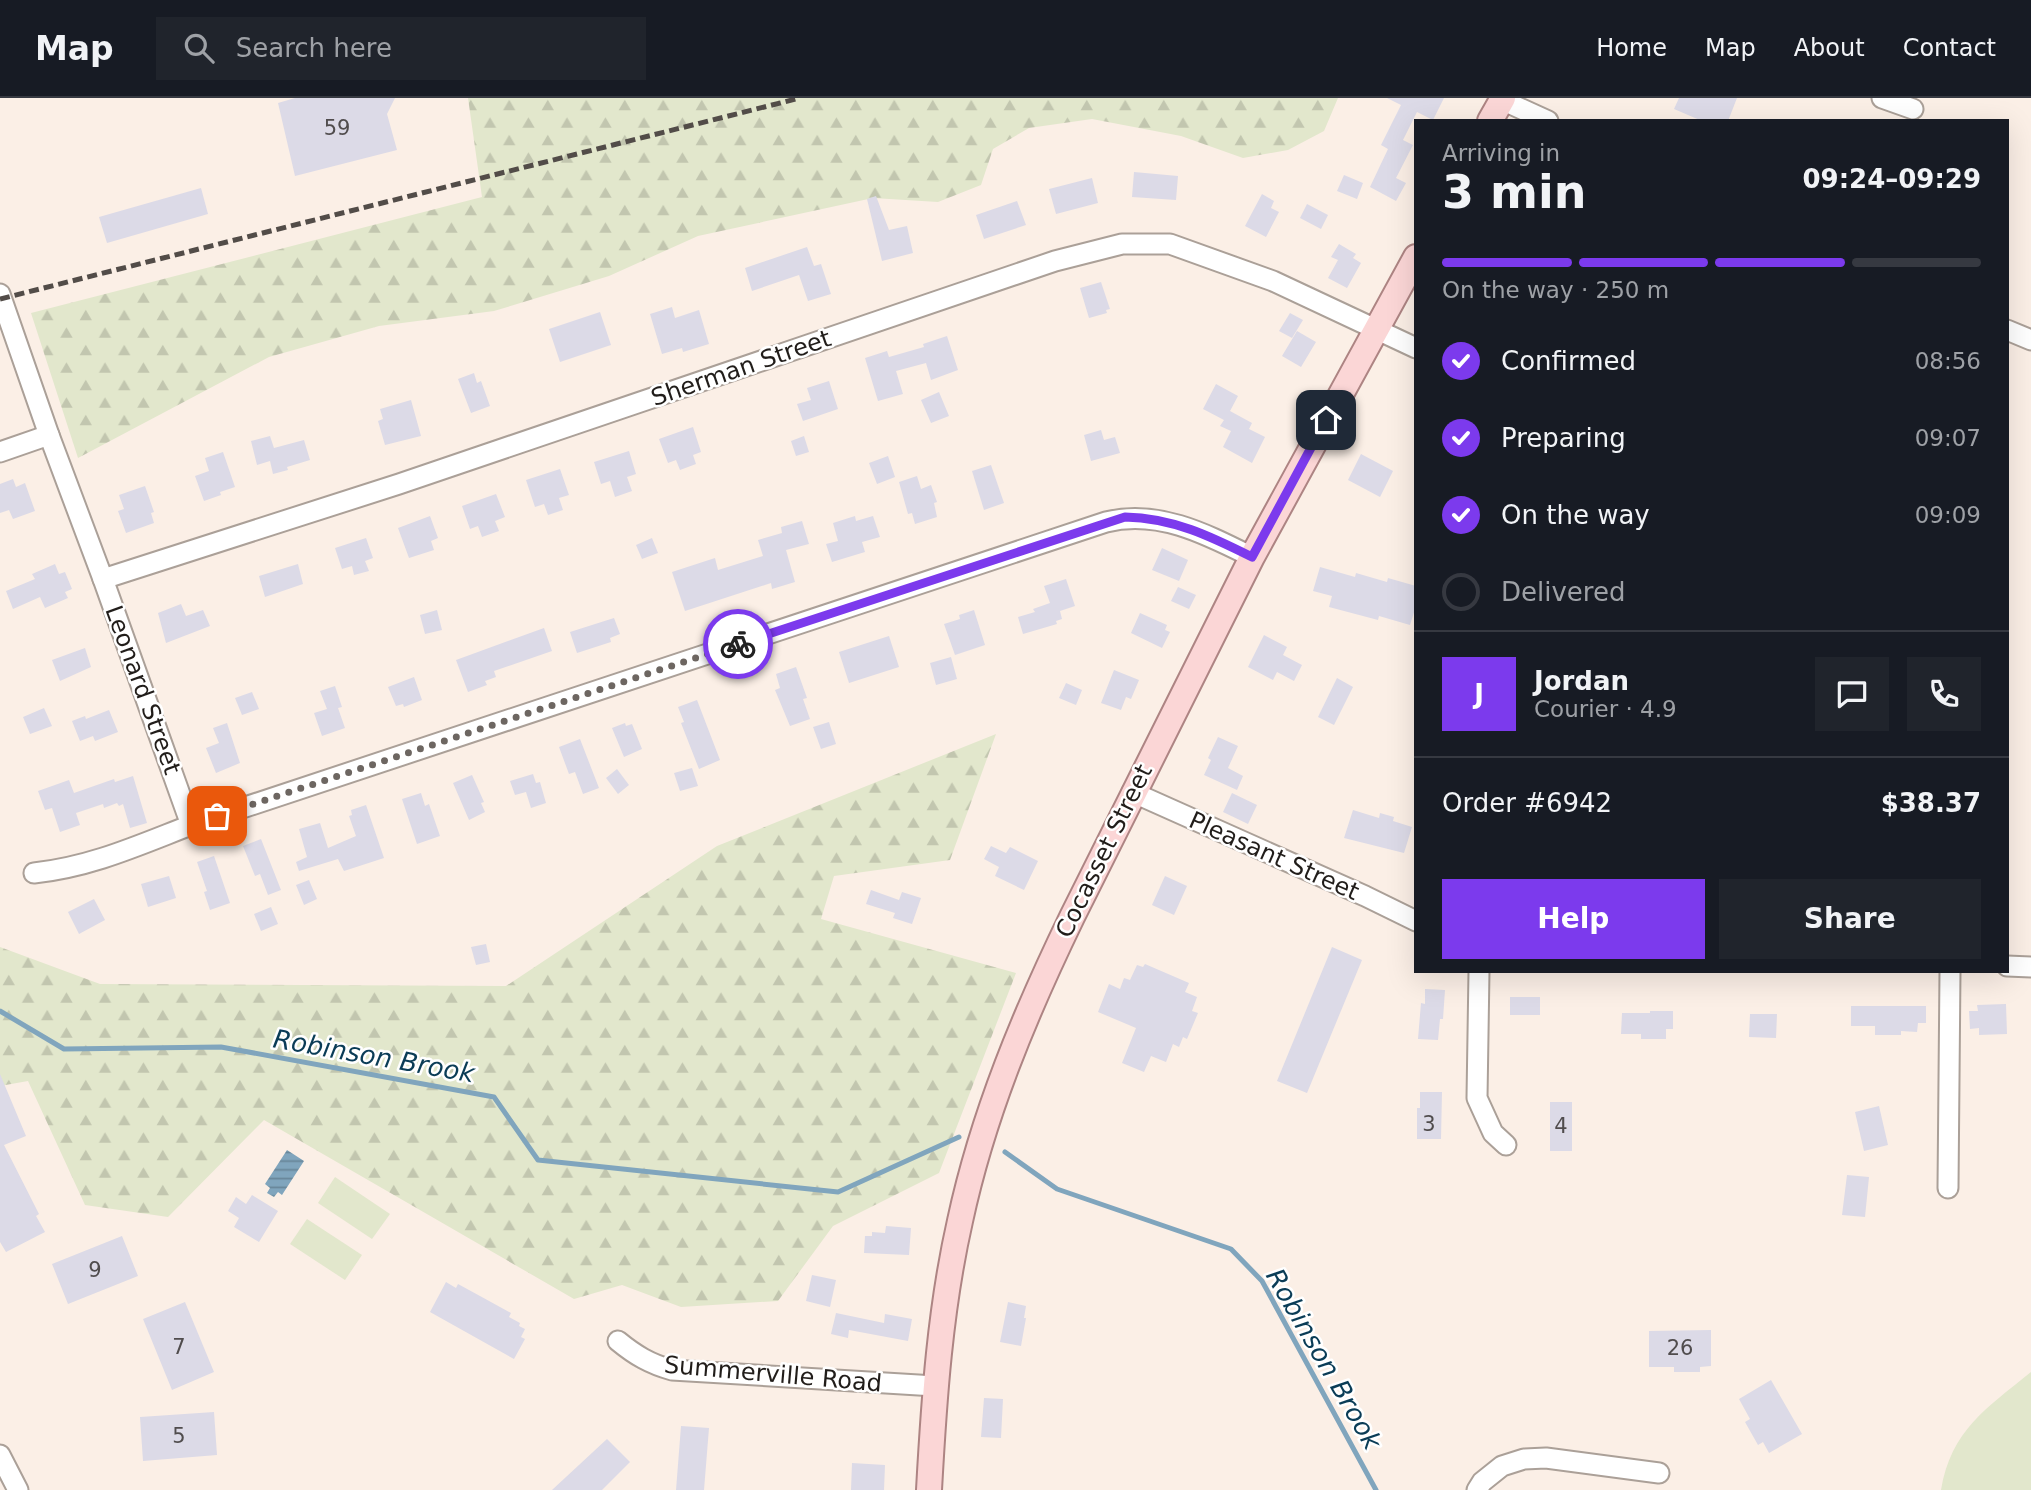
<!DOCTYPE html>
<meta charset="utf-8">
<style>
body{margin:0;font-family:"DejaVu Sans",sans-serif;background:#20242c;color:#f1f3f6;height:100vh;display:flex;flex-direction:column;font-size:26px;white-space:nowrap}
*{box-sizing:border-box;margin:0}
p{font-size:23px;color:#9ea1a6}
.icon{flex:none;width:38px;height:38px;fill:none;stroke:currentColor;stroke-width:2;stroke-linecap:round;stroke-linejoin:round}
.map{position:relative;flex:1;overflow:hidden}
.side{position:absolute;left:1414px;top:21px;width:595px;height:854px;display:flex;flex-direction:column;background:#171b24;border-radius:0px;box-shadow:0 7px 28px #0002}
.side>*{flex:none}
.pin{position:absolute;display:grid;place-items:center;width:60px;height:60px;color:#fff;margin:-30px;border-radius:14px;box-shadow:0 4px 10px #0006}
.courier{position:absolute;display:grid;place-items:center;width:70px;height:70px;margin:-35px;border:5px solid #7c3aed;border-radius:50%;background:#fff;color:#222;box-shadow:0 2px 9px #0007}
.headline em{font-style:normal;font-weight:700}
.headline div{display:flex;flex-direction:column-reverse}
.headline{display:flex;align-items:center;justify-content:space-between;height:119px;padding:0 28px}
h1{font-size:46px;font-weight:700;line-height:52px}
.bar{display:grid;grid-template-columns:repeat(4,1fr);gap:10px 7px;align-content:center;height:84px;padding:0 28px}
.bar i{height:9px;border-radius:5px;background:#363941}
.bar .selected{background:#7c3aed}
.bar p{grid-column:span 4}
.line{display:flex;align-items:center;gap:18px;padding:0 28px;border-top:2px solid #363941}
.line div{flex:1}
.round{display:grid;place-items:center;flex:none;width:74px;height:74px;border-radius:0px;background:#20242c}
ol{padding:0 28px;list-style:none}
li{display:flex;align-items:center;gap:21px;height:77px}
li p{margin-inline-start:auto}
li .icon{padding:7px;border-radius:50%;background:#7c3aed;color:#fff;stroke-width:4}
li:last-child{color:#9ea1a6}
li i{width:38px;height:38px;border:4px solid #363941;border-radius:50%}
.button{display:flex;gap:14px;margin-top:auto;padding:14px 28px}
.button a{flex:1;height:80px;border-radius:0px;background:#7c3aed;color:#fff;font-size:28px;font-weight:700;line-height:80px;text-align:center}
.button a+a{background:#20242c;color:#f1f3f6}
header{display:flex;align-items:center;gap:42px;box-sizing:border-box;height:98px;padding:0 35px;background:#171b24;border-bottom:2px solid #363941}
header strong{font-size:33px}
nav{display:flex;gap:38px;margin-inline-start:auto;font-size:24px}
.search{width:490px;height:63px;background:#20242c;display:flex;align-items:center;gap:18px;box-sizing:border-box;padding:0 24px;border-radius:0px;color:#9ea1a6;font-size:26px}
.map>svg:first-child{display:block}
.forest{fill:url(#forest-firs)}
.pitch{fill:#e2e7cc}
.water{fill:url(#water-rules)}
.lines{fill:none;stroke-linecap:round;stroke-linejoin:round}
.stream{stroke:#80a5bd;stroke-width:5}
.building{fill:#dcdae7}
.minor-casing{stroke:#aba098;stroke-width:23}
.major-casing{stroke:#ad8483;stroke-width:28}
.minor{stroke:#fff;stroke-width:19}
.major{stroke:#fbd6d6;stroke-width:24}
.rail{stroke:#524c48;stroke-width:5;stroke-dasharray:10 5;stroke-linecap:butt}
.done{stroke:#6d6661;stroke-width:7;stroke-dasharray:0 12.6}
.route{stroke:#7c3aed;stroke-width:9}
.labels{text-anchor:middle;stroke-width:5;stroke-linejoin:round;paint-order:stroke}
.number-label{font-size:21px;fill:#504c4d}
.street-label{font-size:24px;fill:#211d1a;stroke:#fff}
.water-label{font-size:26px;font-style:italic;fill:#0a3c56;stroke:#fff}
</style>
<header>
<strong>Map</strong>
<div class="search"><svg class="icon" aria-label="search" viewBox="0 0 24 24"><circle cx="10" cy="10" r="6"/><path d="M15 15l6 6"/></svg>Search here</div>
<nav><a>Home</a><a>Map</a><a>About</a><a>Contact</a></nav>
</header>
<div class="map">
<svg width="2031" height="1392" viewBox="0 0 2031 1392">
<defs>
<pattern id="forest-firs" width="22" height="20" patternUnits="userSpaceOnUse" patternTransform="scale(1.75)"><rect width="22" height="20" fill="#e2e7cc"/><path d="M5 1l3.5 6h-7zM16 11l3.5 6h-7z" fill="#c2c6af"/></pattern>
<pattern id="water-rules" width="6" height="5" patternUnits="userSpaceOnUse" patternTransform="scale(1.75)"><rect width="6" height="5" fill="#80a5bd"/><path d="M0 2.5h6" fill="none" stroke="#688699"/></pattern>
</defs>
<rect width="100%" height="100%" fill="#fbefe6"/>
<!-- forest -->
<g class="forest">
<path d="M468,0h870l-14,33 -36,19 -45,8 -62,-22 -89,-17 -63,9 -36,21 -12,36 -43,17 -65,-4 -175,38 -89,40 -115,35 -115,15 -110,31 -191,101 -47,-145 451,-116z"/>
<path d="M996,636l-46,126 -116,16 -13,43 195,54 -77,200 -106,53 -55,75 -97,6 -59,-22 -48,14 -310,-179 -96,97 -83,-12 -57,-124 -28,5v-139l100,37 406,2 211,-140z"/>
</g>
<!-- pitch -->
<g class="pitch">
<path d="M335,1079l55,37 -18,25 -54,-36z"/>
<path d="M307,1121l55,36 -17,25 -55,-36z"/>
<path d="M2031,1274v118h-90c10,-60 46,-82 90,-118z"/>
</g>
<!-- water -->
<path class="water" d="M287,1052l17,11 -22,34 -4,-3 -4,5 -7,-4 3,-5 -5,-4z"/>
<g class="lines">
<!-- stream -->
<g class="stream">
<path d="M0,913l64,38 157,-2 273,50 44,63 300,32 121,-55"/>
<path d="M1005,1054l52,37 174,60 31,32 114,209"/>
</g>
</g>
<!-- building -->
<g class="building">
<path d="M295,0h100l-8,16 10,36 -102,26 -17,-73z"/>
<path d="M1387,0h57l-11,22 -16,-8 -14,28 10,5 -17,33 10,5 -10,18 -26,-14 18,-38 -7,-4 20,-40z"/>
<path d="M1679,0h58l-9,23h-26l-28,-12z"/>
<path d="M1134,74l44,4 -2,24 -44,-3z"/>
<path d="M1344,77l19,8 -6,16 -20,-8z"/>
<path d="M1092,80l6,25 -42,11 -7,-25z"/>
<path d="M201,90l7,26 -101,29 -8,-26z"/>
<path d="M1262,96l12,7 -3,7 8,4 -13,25 -21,-11z"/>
<path d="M876,98l13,34 18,-4 6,27 -31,8 -15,-62z"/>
<path d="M1017,103l9,24 -42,14 -8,-24z"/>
<path d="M1307,106l21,11 -7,14 -21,-11z"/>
<path d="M1339,146l17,10 -3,4 8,5 -14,25 -19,-10 10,-18 -7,-3z"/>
<path d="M807,149l7,19 7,-2 10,30 -23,7 -9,-26 -47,16 -7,-23z"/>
<path d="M1101,184l9,27 -4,1 1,3 -18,5 -9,-30z"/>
<path d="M672,209l3,11 24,-8 10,34 -26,8 -1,-4 -20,6 -12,-40z"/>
<path d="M600,214l11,33 -51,17 -11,-33z"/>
<path d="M1290,215l13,7 -11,18 -13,-7z"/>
<path d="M1297,233l19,11 -15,25 -19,-11z"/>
<path d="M947,238l11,34 -27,10 -5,-17 -30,8 7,23 -25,7 -13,-43 22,-7 2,6 35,-10 -1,-3z"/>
<path d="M474,275l3,10 4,-2 9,25 -19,7 -13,-34z"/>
<path d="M829,283l9,28 -35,12 -6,-17 14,-4 -4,-12z"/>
<path d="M1216,286l22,12 -8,15 22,12 -3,6 16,8 -13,26 -29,-16 8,-16 -11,-5 4,-6 -21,-11z"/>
<path d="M939,294l10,24 -18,7 -10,-23z"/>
<path d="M411,302l10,36 -36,9 -7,-24 5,-2 -3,-10z"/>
<path d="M693,329l8,25 -8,3 3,9 -16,6 -4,-10 -8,3 -9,-24z"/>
<path d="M1101,332l3,10 11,-3 5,16 -29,8 -7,-26z"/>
<path d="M270,338l4,12 30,-8 6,20 -23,7 1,3 -15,4 -3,-13 -13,4 -6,-24z"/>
<path d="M804,338l5,16 -13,4 -5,-15z"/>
<path d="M629,353l7,23 -9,3 5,14 -17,6 -5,-16 -9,3 -7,-22z"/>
<path d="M223,354l12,35 -15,5 1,3 -17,6 -9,-25 14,-5 -4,-13z"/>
<path d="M1361,356l32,17 -13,26 -32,-17z"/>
<path d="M888,358l7,21 -18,7 -8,-21z"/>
<path d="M991,367l13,38 -20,7 -12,-39z"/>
<path d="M560,371l9,26 -10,3 4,12 -15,5 -4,-11 -9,3 -9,-27z"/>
<path d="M917,378l4,13 10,-4 6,17 -3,1 3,14 -22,7 -3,-11 -4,1 -9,-32z"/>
<path d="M13,381l3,8 9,-4 10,28 -22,8 -4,-9 -9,3v-29z"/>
<path d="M145,388l9,26 -3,1 3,10 -28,10 -8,-22 6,-2 -5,-14z"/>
<path d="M496,396l9,23 -10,4 4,10 -17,6 -4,-11 -8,3 -8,-23z"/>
<path d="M430,418l8,22 -7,3 3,9 -25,8 -11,-30z"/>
<path d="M855,418l1,5 17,-5 7,21 -18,5 3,10 -33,10 -6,-18 12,-3 -5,-18z"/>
<path d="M802,423l7,23 -23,6 9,32 -23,7 -1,-6 -86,28 -13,-39 43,-14 3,12 45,-14 -5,-16 24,-7 -1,-6z"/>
<path d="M366,440l7,20 -8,3 4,10 -15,4 -2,-9 -10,3 -7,-21z"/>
<path d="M652,440l6,15 -16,6 -6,-14z"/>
<path d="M1162,450l26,12 -9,21 -27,-11z"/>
<path d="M55,466l4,10 6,-2 7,17 -7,3 3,6 -23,10 -5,-11 -27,12 -7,-18 29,-12 -3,-5z"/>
<path d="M298,466l5,20 -38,13 -6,-21z"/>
<path d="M1320,469l35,10 1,-4 31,9 1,-4 28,8v20l-6,19 -31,-9 -1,4 -49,-13 3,-11 -19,-5z"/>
<path d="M1066,481l9,27 -15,5 2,8 -6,2 1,3 -34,10 -5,-17 17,-5 -2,-3 17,-6 -6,-17z"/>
<path d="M1178,489l18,8 -7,14 -18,-8z"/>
<path d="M181,506l5,12 17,-6 7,16 -44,17 -8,-30z"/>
<path d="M437,512l5,20 -17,4 -5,-19z"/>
<path d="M974,512l11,35 -30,10 -11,-31 16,-5 -1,-4z"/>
<path d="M1140,515l27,12 -2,5 5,2 -8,16 -31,-15z"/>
<path d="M614,520l6,16 -10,4 1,4 -34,11 -7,-21z"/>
<path d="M544,530l8,23 -58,20 2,6 -11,4 2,4 -19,7 -12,-32z"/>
<path d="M1264,537l23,12 -4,8 19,10 -8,16 -17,-9 -4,8 -25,-13z"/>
<path d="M889,538l10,31 -50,16 -10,-31z"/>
<path d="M85,550l6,19 -31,14 -8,-21z"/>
<path d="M951,559l6,22 -21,6 -6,-22z"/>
<path d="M796,569l11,31 -4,1 7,20 -20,7 -15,-36 5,-2 -4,-14z"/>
<path d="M1114,572l25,10 -8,19 -5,-2 -5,13 -20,-7z"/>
<path d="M414,579l8,23 -18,7 -1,-3 -7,2 -8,-19z"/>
<path d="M1337,580l16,9 -19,38 -16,-8z"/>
<path d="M1066,585l16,7 -6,15 -17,-7z"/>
<path d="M335,588l7,21 -4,1 7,20 -23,8 -8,-23 13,-4 -7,-18z"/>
<path d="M252,594l7,17 -17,6 -7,-17z"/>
<path d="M697,602l23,60 -21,9 -18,-46 3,-1 -6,-15z"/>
<path d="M44,610l8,18 -22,8 -7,-17z"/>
<path d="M109,612l9,22 -23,9 -2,-5 -13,5 -8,-20 13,-5 1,3z"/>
<path d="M829,624l7,22 -15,5 -8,-22z"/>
<path d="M227,625l13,40 -24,10 -10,-25 13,-5 -6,-15z"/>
<path d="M625,625l1,3 6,-2 10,25 -18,8 -12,-29z"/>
<path d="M1218,639l20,9 -10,22 15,8 -6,14 -33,-15 7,-15 -3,-2z"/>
<path d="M580,641l19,49 -16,6 -8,-22 -6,2 -10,-27z"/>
<path d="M692,670l6,18 -18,5 -6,-18z"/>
<path d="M617,671l12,16 -11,9 -12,-16z"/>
<path d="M533,676l3,9 4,-1 6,21 -15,5 -5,-16 -11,3 -5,-14z"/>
<path d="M472,677l12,27 -3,1 4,9 -16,8 -16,-37z"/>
<path d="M133,678l14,47 -17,5 -7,-24 -4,2 -2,-3 -13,5 -1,-4 -27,9 4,12 -20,7 -8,-24 -7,2 -7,-19 31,-11 5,13 40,-14 1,3z"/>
<path d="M421,695l4,13 4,-2 11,32 -23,8 -15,-45z"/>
<path d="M1232,695l25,12 -9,19 -25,-12z"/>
<path d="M366,707l18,53 -40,13 -6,-12 -39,12 -3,-9 11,-5 -8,-28 21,-6 8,25 28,-12 -7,-20 3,-1 -1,-5z"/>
<path d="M1353,712l26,8 1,-5 14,4 -1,4 19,6 -8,26 -60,-15z"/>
<path d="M261,741l20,51 -13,5 -8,-21 -5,2 -12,-30z"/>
<path d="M991,748l15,7 4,-6 28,14 -14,29 -29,-14 4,-9 -15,-8z"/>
<path d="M214,758l16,47 -20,7 -6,-18 3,-1 -10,-29z"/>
<path d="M169,778l7,22 -28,9 -7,-23z"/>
<path d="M1165,778l22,10 -13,29 -22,-10z"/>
<path d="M309,782l8,19 -13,6 -8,-20z"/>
<path d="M871,792l28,10 3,-8 19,6 -9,26 -19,-6 2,-5 -29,-9z"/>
<path d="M94,801l11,21 -26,14 -11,-22z"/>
<path d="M271,809l7,17 -17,7 -7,-17z"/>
<path d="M486,846l4,18 -14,3 -5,-18z"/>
<path d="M1332,849l30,13 -55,133 -30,-12z"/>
<path d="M1145,866l44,19 -4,9 12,5 -5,14 6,2 -11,26 -4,-2 -4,10 -6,-3 -7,18 -15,-6 -7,16 -22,-9 14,-35 -38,-16 11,-28 11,5 4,-11 6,2 7,-15 6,2z"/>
<path d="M1425,891l20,1 -2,29h-3l-2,21 -20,-1 3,-36 4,1z"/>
<rect x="1510" y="899" width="30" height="18"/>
<path d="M2006,906l1,30 -28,1v-7l-9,1 -1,-18h9l-1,-6z"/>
<path d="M1851,908h75v17h-8l-1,9 -16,-1v4h-26v-9h-24z"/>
<path d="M1650,913h23v18h-7v10h-25v-5h-20l1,-21h28z"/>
<path d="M1750,916h27l-1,24 -27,-1z"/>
<path d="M0,976l26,62 -22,9 35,69 -3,2 9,16 -39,20 -6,-10z"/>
<path d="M1420,994h22l-1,47h-24v-31h3z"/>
<rect x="1550" y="1004" width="22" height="49"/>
<path d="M1879,1008l9,39 -24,6 -9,-39z"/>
<path d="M1847,1077l22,2 -4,40 -23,-2z"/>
<path d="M252,1097l26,16 -19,31 -25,-15 5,-9 -11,-7 8,-14 10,7z"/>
<path d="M886,1128l25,2 -2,27 -45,-2 1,-17h7v-4l13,1z"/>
<path d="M122,1138l16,40 -70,28 -16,-40z"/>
<path d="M812,1177l24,5 -6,27 -24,-6z"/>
<path d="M446,1184l10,6 2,-4 22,12 31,17 -2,4 11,6 -1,3 6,3 -4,8 4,2 -11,20 -84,-47z"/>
<path d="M185,1204l29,70 -42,18 -29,-71z"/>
<path d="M1008,1204l18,4 -2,12h2l-5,28 -21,-4z"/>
<path d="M836,1215l48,10 1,-9 27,5 -4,22 -59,-11 -1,8 -17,-4z"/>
<path d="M1711,1232v36l-11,1v5h-26v-5h-25v-36z"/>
<path d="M1771,1282l31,54 -33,19 -6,-11 -5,3 -13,-23 5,-3 -11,-20z"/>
<path d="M984,1300l19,1 -2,39 -20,-1z"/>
<path d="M214,1314l3,43 -74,6 -3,-44z"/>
<path d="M681,1328l28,2 -5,62h-28z"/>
<path d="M607,1341l23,23 -28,28h-50z"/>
<path d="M852,1365l33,2 -1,25h-33z"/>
</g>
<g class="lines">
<defs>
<g id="minor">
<path d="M1882,0l31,11"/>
<path d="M1502,2l46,21"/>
<path d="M0,196l49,141 54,144 88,246"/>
<path d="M2007,232l24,10"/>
<path d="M0,354l49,-17"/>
<path d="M103,481l296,-95 656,-223 67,-17h48l103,37 143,67"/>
<path d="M1132,694l233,104 51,25"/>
<path d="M34,775c57,-6 105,-28 157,-48l915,-303c52,-13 100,12 146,35"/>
<path d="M2007,868l24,1"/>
<path d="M1479,873l-2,127 16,35 13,12"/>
<path d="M1948,1090l2,-217"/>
<path d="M618,1243c17,14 32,23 54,29l263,16"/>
<path d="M0,1357l18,35"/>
<path d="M1477,1392l5,-8 20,-16 22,-7 22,-1 113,15"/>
</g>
<g id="major">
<path d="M1490,23l13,-23"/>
<path d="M929,1392c5,-91 11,-181 31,-269 23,-107 65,-207 112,-304l180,-360 164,-300"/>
</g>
</defs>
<!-- minor casing -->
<use href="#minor" class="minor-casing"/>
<!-- major casing -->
<use href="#major" class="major-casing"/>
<!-- minor -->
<use href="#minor" class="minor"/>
<!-- major -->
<use href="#major" class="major"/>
<!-- rail -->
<path class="rail" d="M0,201l800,-201"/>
</g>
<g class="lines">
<!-- done -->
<path class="done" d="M217,718l521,-172"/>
<!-- route -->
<path class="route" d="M738,546l387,-127c48,1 85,19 127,40l74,-137"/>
</g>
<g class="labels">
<!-- number labels -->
<g class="number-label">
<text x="337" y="37">59</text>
<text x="1429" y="1033">3</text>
<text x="1561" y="1035">4</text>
<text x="95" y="1179">9</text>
<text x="179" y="1256">7</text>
<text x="1680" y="1257">26</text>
<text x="179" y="1345">5</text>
</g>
<!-- street labels -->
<g class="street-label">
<text transform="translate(741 270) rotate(-19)" y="8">Sherman Street</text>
<text transform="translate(143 592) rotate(70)" y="8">Leonard Street</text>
<text transform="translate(1104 753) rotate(-64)" y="8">Cocasset Street</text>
<text transform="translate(1274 758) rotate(24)" y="8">Pleasant Street</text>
<text transform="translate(773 1276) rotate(5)" y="8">Summerville Road</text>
</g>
<!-- water labels -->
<g class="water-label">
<text transform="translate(374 958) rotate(10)" y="9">Robinson Brook</text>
<text transform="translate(1324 1261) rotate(60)" y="9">Robinson Brook</text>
</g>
</g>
</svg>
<div class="pin" style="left:217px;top:718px;background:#ea580c"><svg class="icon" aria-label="bag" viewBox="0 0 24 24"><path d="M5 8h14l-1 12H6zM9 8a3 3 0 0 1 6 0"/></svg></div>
<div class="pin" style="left:1326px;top:322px;background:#1f2937"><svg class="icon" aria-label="home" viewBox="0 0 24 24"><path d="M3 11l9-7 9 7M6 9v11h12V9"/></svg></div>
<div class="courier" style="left:738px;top:546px"><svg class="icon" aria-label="bike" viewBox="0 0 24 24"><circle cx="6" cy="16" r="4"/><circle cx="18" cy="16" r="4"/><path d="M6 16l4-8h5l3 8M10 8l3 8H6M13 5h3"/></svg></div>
<section class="side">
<div class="headline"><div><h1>3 min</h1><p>Arriving in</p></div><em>09:24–09:29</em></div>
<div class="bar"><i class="selected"></i><i class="selected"></i><i class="selected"></i><i></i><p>On the way · 250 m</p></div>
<ol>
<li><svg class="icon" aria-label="check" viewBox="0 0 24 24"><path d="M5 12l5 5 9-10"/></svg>Confirmed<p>08:56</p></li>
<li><svg class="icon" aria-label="check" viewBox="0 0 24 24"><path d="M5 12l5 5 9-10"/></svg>Preparing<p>09:07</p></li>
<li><svg class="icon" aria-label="check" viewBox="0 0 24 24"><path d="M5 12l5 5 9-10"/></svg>On the way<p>09:09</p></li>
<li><i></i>Delivered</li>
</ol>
<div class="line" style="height:126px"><b class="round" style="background:#7c3aed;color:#fff">J</b><div><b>Jordan</b><p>Courier · 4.9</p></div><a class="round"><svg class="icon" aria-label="chat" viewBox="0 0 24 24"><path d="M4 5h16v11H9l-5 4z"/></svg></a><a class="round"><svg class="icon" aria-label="phone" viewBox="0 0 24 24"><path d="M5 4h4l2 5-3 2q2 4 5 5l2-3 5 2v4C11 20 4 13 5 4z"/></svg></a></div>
<div class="line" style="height:91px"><div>Order #6942</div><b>$38.37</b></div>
<div class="button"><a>Help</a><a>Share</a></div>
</section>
</div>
